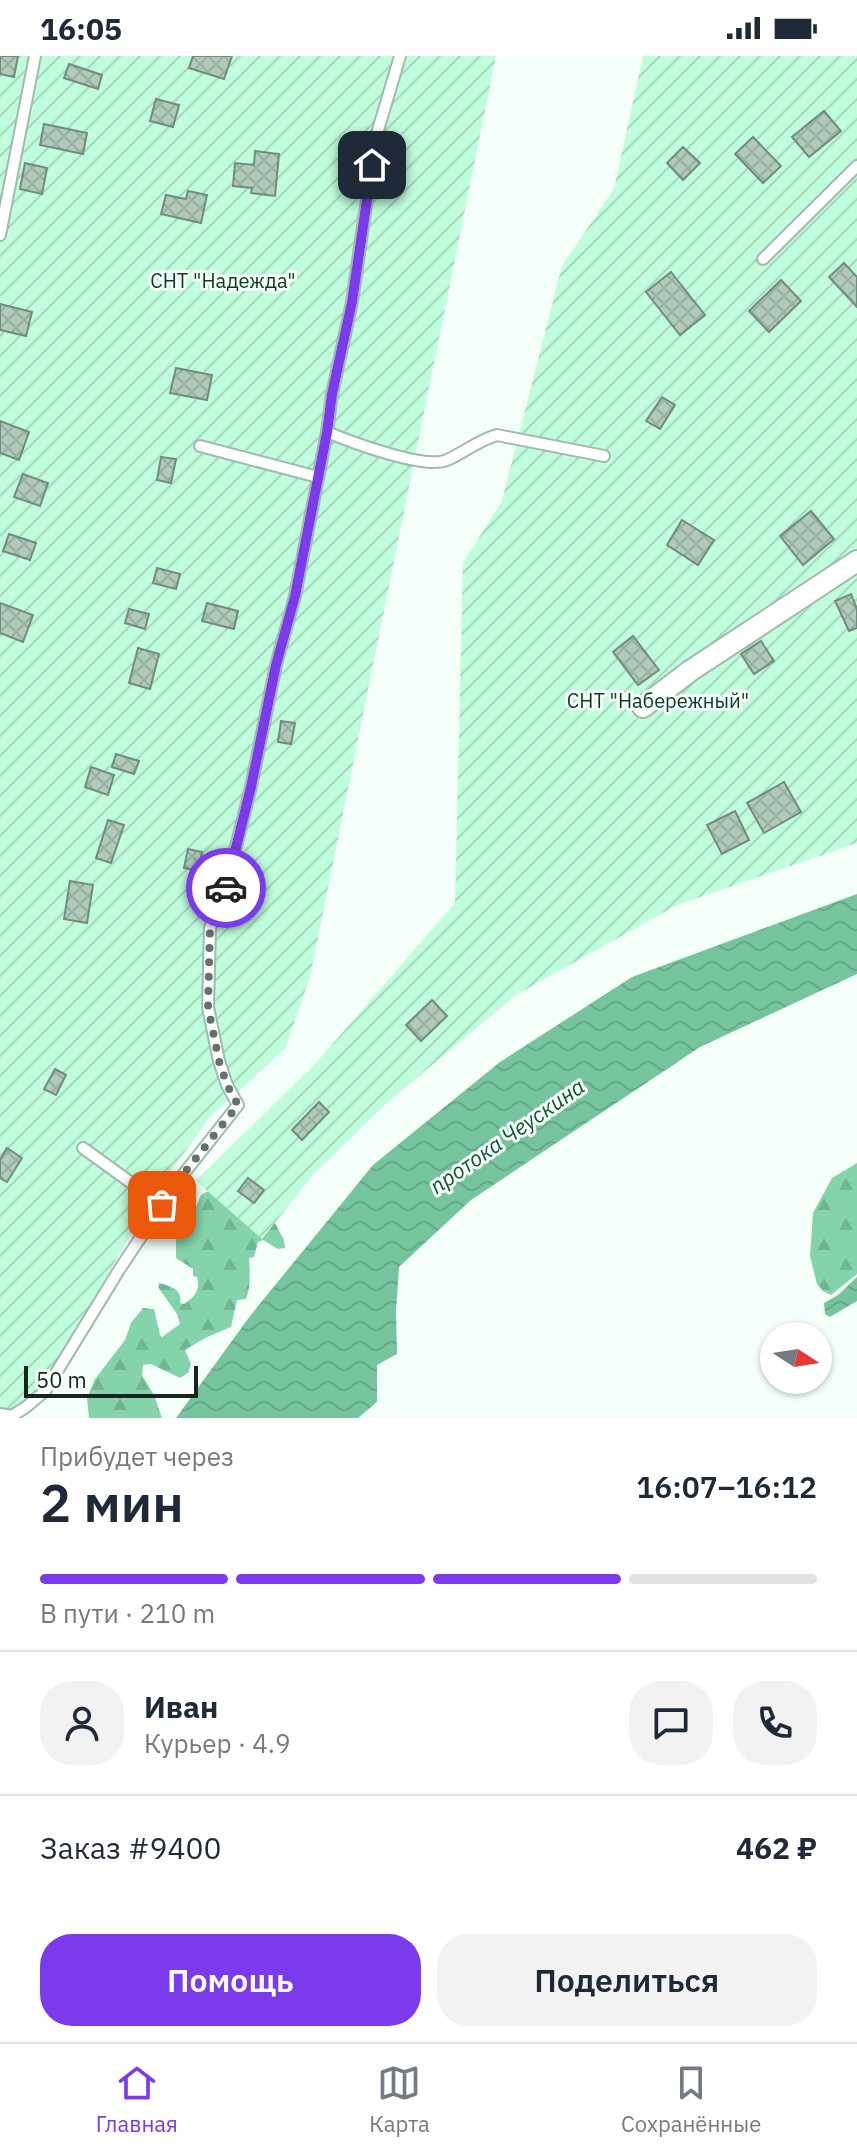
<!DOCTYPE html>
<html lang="ru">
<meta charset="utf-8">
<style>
body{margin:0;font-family:"IBM Plex Sans",sans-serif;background:#f2f2f3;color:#1f2937;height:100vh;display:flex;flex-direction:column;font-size:30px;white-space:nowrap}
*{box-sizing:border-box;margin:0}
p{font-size:26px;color:#747a83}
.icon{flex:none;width:44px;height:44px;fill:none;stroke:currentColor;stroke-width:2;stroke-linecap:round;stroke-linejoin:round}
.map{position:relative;height:1362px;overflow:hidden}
.panel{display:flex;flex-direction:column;background:#fff;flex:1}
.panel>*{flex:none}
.needle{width:52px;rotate:102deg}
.fabs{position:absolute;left:760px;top:1266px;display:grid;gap:16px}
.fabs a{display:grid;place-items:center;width:72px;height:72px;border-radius:50%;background:#fff;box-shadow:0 2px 6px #0004;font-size:40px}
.scale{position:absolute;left:24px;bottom:20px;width:174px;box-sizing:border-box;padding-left:8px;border:4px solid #19241e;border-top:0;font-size:22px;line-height:28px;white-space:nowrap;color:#19241e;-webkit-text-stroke:6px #f3fff8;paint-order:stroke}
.pin{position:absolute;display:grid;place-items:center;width:68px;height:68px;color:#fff;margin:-34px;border-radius:16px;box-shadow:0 4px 12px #0006}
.courier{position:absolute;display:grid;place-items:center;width:80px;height:80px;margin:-40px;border:6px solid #7c3aed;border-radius:50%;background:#fff;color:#222;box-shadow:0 2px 10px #0007}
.head em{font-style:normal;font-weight:600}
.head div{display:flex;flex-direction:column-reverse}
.head{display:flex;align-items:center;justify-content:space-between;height:136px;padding:0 40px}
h1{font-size:52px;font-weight:600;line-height:60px}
.bar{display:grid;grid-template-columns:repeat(4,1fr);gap:12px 8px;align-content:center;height:96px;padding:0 40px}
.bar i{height:10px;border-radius:6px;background:#e0e1e3}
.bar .current{background:#7c3aed}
.bar p{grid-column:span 4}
.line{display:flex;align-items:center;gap:20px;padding:0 40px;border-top:2px solid #e0e1e3}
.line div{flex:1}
.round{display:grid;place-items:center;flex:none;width:84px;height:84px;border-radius:32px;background:#f2f2f3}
.button{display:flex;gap:16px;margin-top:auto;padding:16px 40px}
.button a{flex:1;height:92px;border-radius:32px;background:#7c3aed;color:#fff;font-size:32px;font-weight:600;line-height:92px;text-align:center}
.button a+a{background:#f2f2f3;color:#1f2937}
.status{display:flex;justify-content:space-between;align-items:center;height:56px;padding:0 40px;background:#fff;direction:ltr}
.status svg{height:22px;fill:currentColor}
.tabs{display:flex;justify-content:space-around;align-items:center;height:112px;border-top:2px solid #e0e1e3;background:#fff;font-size:22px;color:#747a83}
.tabs a{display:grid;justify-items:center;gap:4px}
.tabs .current{color:#7c3aed}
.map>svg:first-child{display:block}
.forest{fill:url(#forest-firs)}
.garden{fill:url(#garden-furrows)}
.water{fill:url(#water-waves)}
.building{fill:url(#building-cross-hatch);stroke:#728c7d;stroke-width:2}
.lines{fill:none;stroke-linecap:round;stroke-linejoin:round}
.lane-casing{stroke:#a0bbac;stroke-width:14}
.street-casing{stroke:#a0bbac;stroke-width:24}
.lane{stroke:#fff;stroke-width:10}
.street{stroke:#fff;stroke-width:20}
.done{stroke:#65716a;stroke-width:8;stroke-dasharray:0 14.4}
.route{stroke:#7c3aed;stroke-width:10}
.labels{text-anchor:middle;stroke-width:6;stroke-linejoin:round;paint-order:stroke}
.park-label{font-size:20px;fill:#133626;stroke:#f3fff8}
.water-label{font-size:22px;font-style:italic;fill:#135036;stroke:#f3fff8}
</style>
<div class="status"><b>16:05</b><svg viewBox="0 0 49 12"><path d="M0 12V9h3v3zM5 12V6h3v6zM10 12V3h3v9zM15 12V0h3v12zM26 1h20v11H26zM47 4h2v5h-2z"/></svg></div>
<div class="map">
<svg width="857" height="1362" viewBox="0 0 857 1362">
<defs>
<pattern id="forest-firs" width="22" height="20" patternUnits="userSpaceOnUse" patternTransform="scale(2)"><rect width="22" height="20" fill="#85d3ab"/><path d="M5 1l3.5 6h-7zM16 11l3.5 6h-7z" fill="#72b593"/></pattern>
<pattern id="garden-furrows" width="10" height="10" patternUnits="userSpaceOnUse" patternTransform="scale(2)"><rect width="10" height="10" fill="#c0fddc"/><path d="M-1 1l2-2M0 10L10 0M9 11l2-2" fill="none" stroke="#a4d9bc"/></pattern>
<pattern id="water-waves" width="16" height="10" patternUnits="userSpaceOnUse" patternTransform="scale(2)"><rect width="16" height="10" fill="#76c49d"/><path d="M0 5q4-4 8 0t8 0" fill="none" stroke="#66a887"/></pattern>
<pattern id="building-cross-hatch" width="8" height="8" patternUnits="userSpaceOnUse" patternTransform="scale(2)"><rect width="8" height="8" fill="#b0cbbc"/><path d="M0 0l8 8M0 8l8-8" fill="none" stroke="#97aea1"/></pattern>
</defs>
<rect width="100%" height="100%" fill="#f3fff8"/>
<!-- forest -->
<g class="forest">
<path d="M857,1107v111l-26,21 -8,-4 -6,-7 -7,-28 3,-43 19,-35z"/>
<path d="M210,1134l64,31 10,19 1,8 -7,1 -15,-9 -5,2 -4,15 -5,1c1,13 2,28 -3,41l-9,1 -6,27 -26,11 -20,12 6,14 -3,9 -8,5 -29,-14 -8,1 -1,10 12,20 8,23h-73l-2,-20 8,-19 30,-39 6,-17 12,-15 11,1 6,26 2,2 18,-13 -3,-10 -19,-27 1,-4c11,3 24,6 21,20l4,1c10,-6 17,-14 13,-27l-4,-1v-7l-17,-11v-17l5,-21 11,-4 9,-21z"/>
</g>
<!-- garden -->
<g class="garden">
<path d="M0,0h496l-186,921 -25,72 -75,68 -59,81 -100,177 -33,43h-18z"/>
<path d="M643,0h214v787l-180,62 -161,90 -126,105 -77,75 -51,64 -66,-58 121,-119 138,-159 8,-340 39,-62 60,-235 52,-77z"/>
</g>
<!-- water -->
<g class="water">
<path d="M857,838v80l-157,73 -229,153 -72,67 -3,44 1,43 -20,11v37l-19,16h-182l74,-102 123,-151 127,-103 132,-85z"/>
<path d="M857,1221v24l-27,16 -5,-3 -1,-11 14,-8z"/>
</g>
<!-- building -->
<g class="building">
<path d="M0,0h18l-4,21 -14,-3z"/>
<path d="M193,0h39l-8,23 -35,-11z"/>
<path d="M69,8l33,11 -4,14 -34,-11z"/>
<path d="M156,43l23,6 -6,22 -23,-6z"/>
<path d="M824,55l17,20 -32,26 -17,-20z"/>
<path d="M44,68l43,9 -4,21 -43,-9z"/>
<path d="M753,81l28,29 -18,17 -28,-29z"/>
<path d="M683,91l17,16 -17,17 -16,-17z"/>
<path d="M255,95l24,3 -4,42 -24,-3 1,-5 -19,-2 2,-23 19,2z"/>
<path d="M25,107l22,5 -5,26 -22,-5z"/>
<path d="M188,135l19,4 -6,28 -40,-9 5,-19 20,4z"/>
<path d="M844,207l13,14v30l-28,-30z"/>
<path d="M671,216l34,43 -25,20 -34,-43z"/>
<path d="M781,224l20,21 -32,31 -20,-21z"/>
<path d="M0,248l32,8 -6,24 -26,-6z"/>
<path d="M176,312l36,7 -5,25 -37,-7z"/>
<path d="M662,341l13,8 -15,24 -14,-8z"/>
<path d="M0,365l29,11 -10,28 -19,-7z"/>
<path d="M161,401l15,2 -5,24 -14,-3z"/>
<path d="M23,418l25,9 -8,23 -26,-9z"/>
<path d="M811,455l23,28 -31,26 -23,-29z"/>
<path d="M682,464l32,20 -16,25 -31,-20z"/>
<path d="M9,478l27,9 -6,17 -27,-9z"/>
<path d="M157,512l23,6 -4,15 -23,-6z"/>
<path d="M851,538l6,15v19l-8,3 -14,-30z"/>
<path d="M0,547l33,12 -10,27 -23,-9z"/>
<path d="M207,547l31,8 -4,18 -32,-8z"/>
<path d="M129,553l20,5 -4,15 -20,-6z"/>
<path d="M633,580l26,34 -21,15 -25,-33z"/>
<path d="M761,585l13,20 -20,13 -13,-20z"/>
<path d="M138,592l21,6 -9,35 -21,-6z"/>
<path d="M281,665l14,2 -4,21 -13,-2z"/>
<path d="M116,698l23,7 -5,13 -22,-7z"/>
<path d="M91,711l23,8 -6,20 -23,-8z"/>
<path d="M784,726l17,30 -37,21 -17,-30z"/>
<path d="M735,755l14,29 -27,14 -15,-29z"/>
<path d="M108,764l16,5 -13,38 -15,-5z"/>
<path d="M188,793l14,3 -4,19 -14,-3z"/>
<path d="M70,825l23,4 -6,38 -23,-4z"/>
<path d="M432,944l15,16 -26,25 -15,-16z"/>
<path d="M55,1013l11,6 -10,20 -12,-6z"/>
<path d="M319,1046l10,10 -27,28 -10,-10z"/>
<path d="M7,1092l15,10 -15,24 -7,-4v-18z"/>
<path d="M248,1122l16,12 -10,13 -16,-12z"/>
</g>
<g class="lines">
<defs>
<g id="lane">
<path d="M0,179l35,-179"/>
<path d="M763,203l94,-93"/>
<path d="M327,376c24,10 98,38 120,28 18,-8 30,-19 50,-25l107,21"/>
<path d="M200,390l118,31"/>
<path d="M83,1092l79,57"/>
<path d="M0,1358l12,2 14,-9 19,-16 74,-121 59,-89 60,-76 -11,-20 -8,-24 -11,-54 2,-79 15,-37 26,-104 25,-122 19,-69 32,-164 5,-38 20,-92 24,-165 24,-81"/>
</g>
<path id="street" d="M643,651l47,-36 167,-110"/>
</defs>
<!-- lane casing -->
<use href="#lane" class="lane-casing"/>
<!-- street casing -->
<use href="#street" class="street-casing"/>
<!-- lane -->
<use href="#lane" class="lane"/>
<!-- street -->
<use href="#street" class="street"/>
</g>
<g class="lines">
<!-- done -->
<path class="done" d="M162,1149l16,-24 60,-76 -11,-20 -8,-24 -11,-54 2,-79 16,-40"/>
<!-- route -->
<path class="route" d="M226,832l25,-101 25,-122 19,-69 32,-164 5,-38 20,-92 20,-137"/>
</g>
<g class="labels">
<!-- park labels -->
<g class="park-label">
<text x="223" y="232">СНТ "Надежда"</text>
<text x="658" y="652">СНТ "Набережный"</text>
</g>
<!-- water labels -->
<g class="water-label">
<text transform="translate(507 1080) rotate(-35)" y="8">протока Чеускина</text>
</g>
</g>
</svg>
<div class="fabs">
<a><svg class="needle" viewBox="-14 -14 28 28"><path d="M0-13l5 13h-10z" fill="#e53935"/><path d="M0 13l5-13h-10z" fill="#747a83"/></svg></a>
</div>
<div class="scale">50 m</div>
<div class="pin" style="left:162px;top:1149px;background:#ea580c"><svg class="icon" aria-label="bag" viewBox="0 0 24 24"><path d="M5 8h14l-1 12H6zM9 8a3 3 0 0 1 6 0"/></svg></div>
<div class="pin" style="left:372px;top:109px;background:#1f2937"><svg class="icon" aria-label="home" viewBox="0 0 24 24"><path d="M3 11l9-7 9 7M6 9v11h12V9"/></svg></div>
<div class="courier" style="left:226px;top:832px"><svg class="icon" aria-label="car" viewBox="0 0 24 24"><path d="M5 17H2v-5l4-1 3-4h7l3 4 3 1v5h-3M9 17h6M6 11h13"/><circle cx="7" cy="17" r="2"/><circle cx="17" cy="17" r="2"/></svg></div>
</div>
<section class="panel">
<div class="head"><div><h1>2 мин</h1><p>Прибудет через</p></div><em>16:07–16:12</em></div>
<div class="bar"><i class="current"></i><i class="current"></i><i class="current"></i><i></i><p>В пути · 210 m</p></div>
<div class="line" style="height:144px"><a class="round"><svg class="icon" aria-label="person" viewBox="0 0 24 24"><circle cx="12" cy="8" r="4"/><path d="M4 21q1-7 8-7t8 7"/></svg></a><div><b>Иван</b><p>Курьер · 4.9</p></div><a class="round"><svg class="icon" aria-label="chat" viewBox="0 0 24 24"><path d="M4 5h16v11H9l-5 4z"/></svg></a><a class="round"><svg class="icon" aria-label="phone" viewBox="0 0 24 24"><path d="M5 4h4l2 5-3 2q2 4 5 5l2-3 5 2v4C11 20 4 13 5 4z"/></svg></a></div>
<div class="line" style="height:104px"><div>Заказ #9400</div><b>462 ₽</b></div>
<div class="button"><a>Помощь</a><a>Поделиться</a></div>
</section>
<nav class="tabs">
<a class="current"><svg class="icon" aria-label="home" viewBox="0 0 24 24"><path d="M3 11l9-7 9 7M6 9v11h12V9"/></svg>Главная</a>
<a><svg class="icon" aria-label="map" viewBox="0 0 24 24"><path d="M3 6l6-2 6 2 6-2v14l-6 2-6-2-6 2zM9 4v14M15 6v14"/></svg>Карта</a>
<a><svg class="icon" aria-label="saved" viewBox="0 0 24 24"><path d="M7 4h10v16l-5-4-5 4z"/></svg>Сохранённые</a>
</nav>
